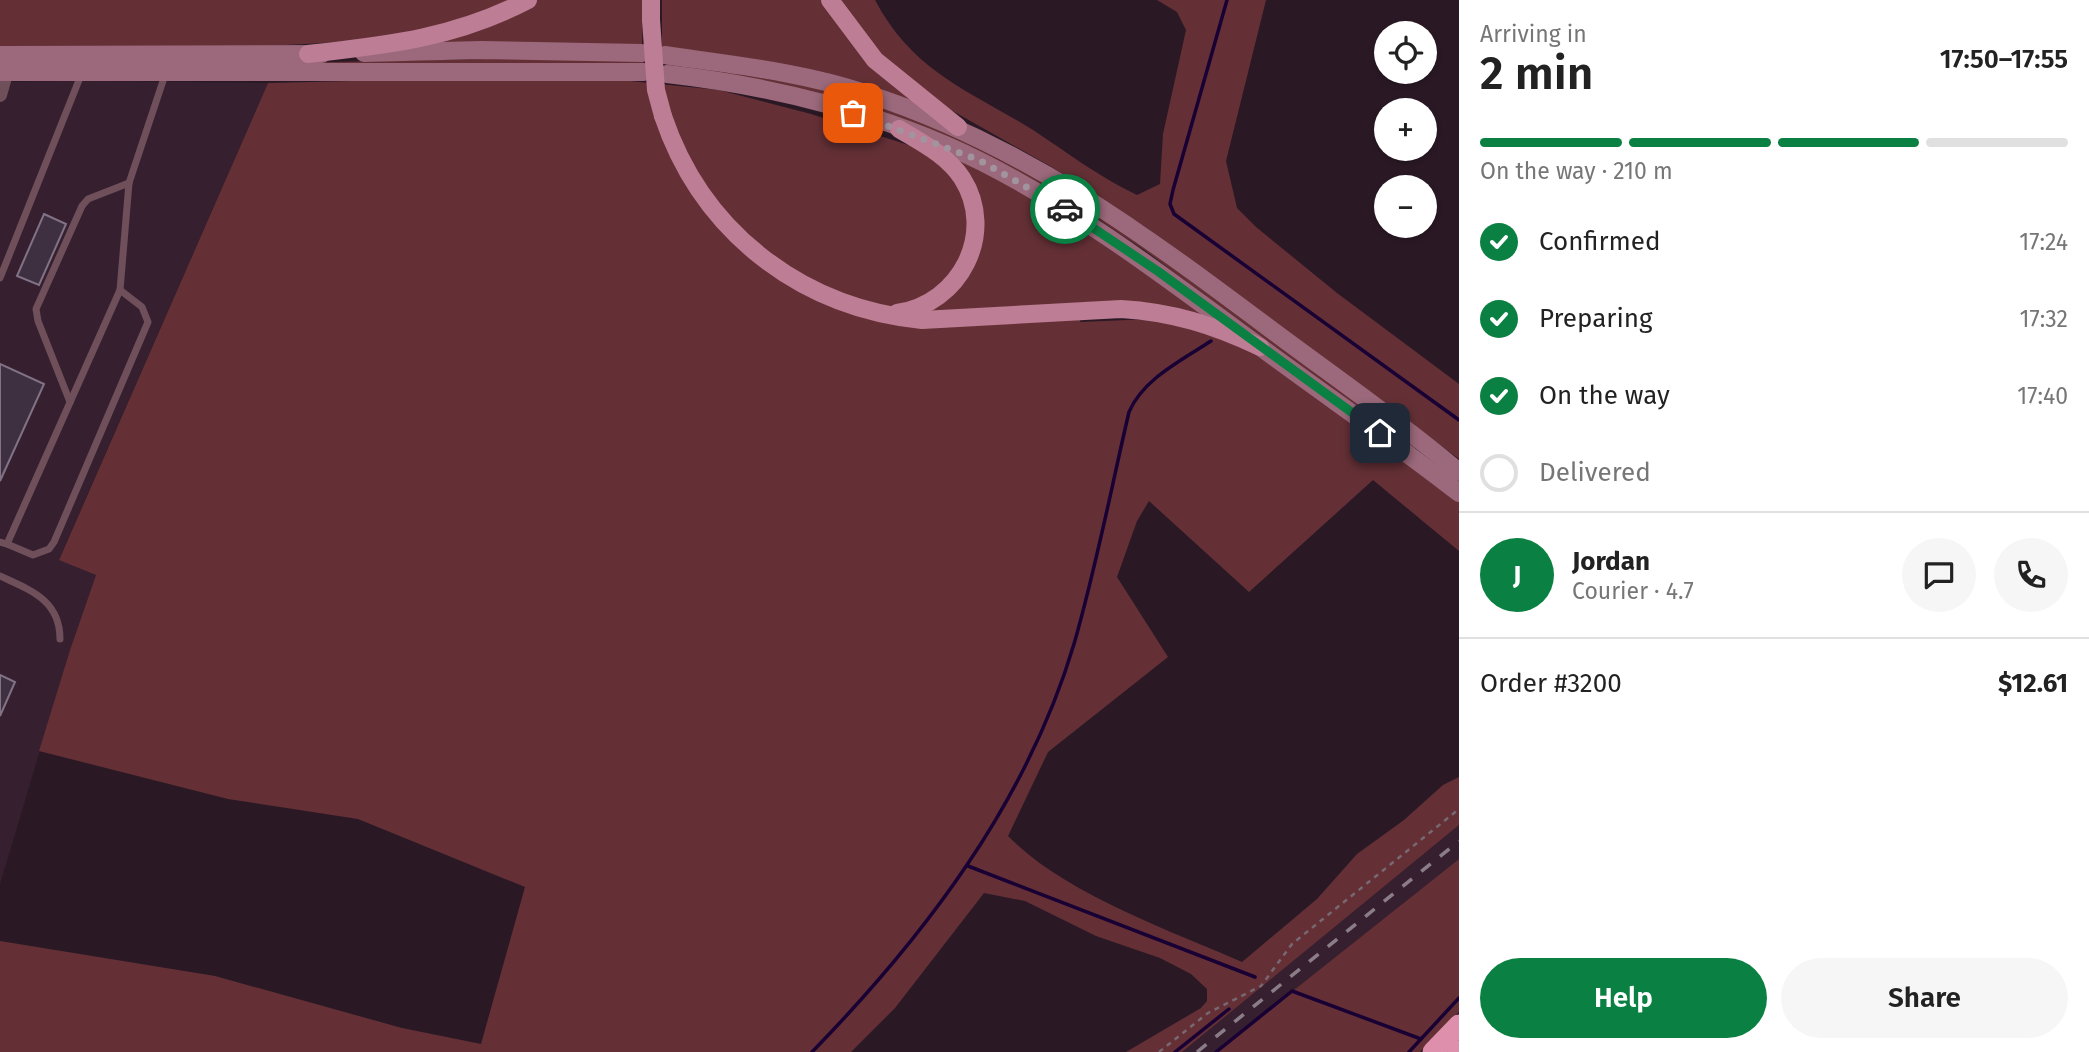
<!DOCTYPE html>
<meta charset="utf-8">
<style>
body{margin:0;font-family:"Fira Sans",sans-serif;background:#f6f6f6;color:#222;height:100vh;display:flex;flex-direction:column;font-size:26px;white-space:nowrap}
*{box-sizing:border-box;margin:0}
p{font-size:23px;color:#767676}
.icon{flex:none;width:38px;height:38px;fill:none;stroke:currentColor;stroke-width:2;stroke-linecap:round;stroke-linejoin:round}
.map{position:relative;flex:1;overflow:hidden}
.side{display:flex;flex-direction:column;background:#fff;width:630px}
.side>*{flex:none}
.fabs{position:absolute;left:1374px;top:21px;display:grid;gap:14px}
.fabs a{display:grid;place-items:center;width:63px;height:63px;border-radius:50%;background:#fff;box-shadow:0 2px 5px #0004;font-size:35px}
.pin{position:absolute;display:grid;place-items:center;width:60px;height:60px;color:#fff;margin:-30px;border-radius:14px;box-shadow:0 4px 10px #0006}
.courier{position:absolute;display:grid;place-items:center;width:70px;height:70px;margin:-35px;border:5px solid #0b8043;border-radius:50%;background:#fff;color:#222;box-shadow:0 2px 9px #0007}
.overview em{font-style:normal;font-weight:600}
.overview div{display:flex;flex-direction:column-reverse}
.overview{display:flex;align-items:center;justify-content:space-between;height:119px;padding:0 21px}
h1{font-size:46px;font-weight:600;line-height:52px}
.bar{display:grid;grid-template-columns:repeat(4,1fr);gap:10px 7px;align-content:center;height:84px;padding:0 21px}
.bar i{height:9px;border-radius:5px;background:#e0e0e0}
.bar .current{background:#0b8043}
.bar p{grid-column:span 4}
.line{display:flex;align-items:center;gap:18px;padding:0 21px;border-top:2px solid #e0e0e0}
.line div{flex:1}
.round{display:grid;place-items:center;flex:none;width:74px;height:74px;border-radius:37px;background:#f6f6f6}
ol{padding:0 21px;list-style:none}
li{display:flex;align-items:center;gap:21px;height:77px}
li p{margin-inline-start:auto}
li .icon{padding:7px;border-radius:50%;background:#0b8043;color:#fff;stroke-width:4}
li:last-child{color:#767676}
li i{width:38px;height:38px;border:4px solid #e0e0e0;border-radius:50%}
.action{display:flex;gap:14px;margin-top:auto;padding:14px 21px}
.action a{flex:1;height:80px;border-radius:42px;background:#0b8043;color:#fff;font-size:28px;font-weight:600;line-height:80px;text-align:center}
.action a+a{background:#f6f6f6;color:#222}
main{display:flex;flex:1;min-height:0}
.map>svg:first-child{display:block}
.built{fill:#362030}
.green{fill:#643036}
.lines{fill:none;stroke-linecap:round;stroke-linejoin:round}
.stream{stroke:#190034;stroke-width:3.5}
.building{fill:#3e3041;stroke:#817285;stroke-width:2}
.path{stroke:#776872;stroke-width:2.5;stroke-dasharray:5 5;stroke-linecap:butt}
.lane{stroke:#6e4f5a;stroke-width:7}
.street{stroke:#6e4f5a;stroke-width:14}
.secondary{stroke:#9b697b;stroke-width:18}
.primary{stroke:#bd7d95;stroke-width:18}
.highway{stroke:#dd8fac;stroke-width:21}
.rail{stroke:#8b7d87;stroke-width:3.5;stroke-dasharray:12 12;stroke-linecap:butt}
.primary-bridge{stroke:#bd7d95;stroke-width:18}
.done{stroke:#a2949e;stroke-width:7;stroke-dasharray:0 12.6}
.route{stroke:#0b8043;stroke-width:9}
</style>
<main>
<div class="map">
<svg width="1459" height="1052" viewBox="0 0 1459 1052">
<rect width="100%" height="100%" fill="#2a1925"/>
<!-- built -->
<g class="built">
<path d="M78,81l190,2 -209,476 37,16 -26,75 -70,234v-802z"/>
<path d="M1459,825v34l-243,193h-34z"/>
</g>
<!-- green -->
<g class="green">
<path d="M0,0h518l-81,31 -95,11 -112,6h-230z"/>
<path d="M537,0h106l-1,45 -214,-2 79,-27z"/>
<path d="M662,0h163l84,99 -133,-36 -114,-16z"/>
<path d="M838,0h37c38,72 93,90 158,130 35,23 66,47 104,65l23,-11 3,-50 23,-104 -9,-18 -20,-12h109l-40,161 11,47 19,19 81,66 122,91v75l-309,-229 -100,-64 -113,-64 -49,-36z"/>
<path d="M587,57l56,3 2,7 -470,-2z"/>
<path d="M665,63l146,23 67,20 123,48 147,91 270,200 -4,5 -270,-200 -70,-47 -54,-31 -75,-34 -279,-68z"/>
<path d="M518,77l102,3 99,10 92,24 154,49 64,29 182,127 -127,-11 -4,14 71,-3 44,10 60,24 204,148v50l-86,-71 -124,112 -100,-91 -12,20 -20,56 51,80 -120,95 -40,84c57,58 159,93 234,126l75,-63 40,-45 47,-34 39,-35 16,-8v48l-277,227h-56l75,-44 6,-7v-12l-16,-15 -31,-16 -64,-22 -71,-35 -41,-8 -89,115 -44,44h-851v-111l215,35 187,52 79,16 44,-157 -167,-68 -130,-20 -189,-48 31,-101 26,-75 -37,-15 209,-477z"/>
<path d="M1459,859v153l-39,40h-204z"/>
</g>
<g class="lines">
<!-- stream -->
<g class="stream">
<path d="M1227,0l-54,190 -3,14 4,10 285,206"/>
<path d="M968,866l287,111"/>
<path d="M812,1052c113,-116 215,-250 262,-408 22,-76 37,-155 55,-232 14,-33 53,-52 82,-71"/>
<path d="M1175,1052l54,-43"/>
<path d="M1216,1052l76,-61 129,48"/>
<path d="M1409,1052l50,-54"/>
</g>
</g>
<!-- building -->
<g class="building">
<path d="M44,214l22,10 -27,61 -22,-9z"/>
<path d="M0,364l44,20 -44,97z"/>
<path d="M0,675l15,7 -15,34z"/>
</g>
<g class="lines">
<!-- path -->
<path class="path" d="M1159,1052l49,-39 53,-27 31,-42 167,-135"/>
<!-- lane -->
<g class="lane">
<path d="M0,278l81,-203"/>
<path d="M70,402l-32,-81 -2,-12 46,-103 6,-7 41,-16"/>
<path d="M0,542l7,2 113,-254 9,-107 37,-111"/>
<path d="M7,544l26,11 16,-6 5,-7 94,-220 -6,-15 -22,-17"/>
<path d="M0,576c30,14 60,24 60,63"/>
</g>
<!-- street -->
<path class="street" d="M0,95l9,-32"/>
<!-- secondary -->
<g class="secondary">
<path d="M364,53l117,-3 161,3"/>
<path d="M0,55l322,-1"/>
<path d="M665,55c69,10 137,17 203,39 158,52 274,139 405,237 63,47 127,91 186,141"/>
<path d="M0,72h644"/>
<path d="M667,74c106,12 219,40 315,88 99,50 187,118 277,184 66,49 135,96 200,147"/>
</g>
<!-- primary -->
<g class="primary">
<path d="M651,0v20"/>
<path d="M830,0l45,60 83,67"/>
<path d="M308,54c80,-9 147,-16 220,-54"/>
<path d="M663,116c39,116 138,192 259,204l199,-11c51,3 93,16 139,38"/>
<path d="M897,313c63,-9 100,-80 65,-135 -15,-23 -40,-35 -63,-49"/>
</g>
<!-- highway -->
<g class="highway">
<path d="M1433,1052l26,-27"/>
<path d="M1458,1052l1,-1"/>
</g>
<!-- rail -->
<path class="rail" d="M1197,1052l262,-211"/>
<!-- primary-bridge -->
<path class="primary-bridge" d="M651,20l5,70 7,26"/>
</g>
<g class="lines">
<!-- done -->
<path class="done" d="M853,113l126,47 86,49"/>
<!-- route -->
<path class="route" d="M1065,209l94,63 221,161"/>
</g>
</svg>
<div class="fabs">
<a><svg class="icon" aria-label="locate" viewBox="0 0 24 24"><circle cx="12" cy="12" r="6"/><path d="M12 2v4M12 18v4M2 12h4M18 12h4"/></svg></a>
<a>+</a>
<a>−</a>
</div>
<div class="pin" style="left:853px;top:113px;background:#ea580c"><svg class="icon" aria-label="bag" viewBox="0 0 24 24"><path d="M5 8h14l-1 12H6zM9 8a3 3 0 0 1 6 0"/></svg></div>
<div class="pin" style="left:1380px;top:433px;background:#1f2937"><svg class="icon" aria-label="home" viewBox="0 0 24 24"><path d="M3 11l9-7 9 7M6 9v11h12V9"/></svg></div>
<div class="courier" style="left:1065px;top:209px"><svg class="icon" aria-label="car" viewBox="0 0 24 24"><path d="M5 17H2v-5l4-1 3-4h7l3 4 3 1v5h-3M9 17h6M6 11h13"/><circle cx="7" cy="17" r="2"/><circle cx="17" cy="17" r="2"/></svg></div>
</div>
<section class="side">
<div class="overview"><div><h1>2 min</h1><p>Arriving in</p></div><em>17:50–17:55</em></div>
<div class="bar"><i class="current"></i><i class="current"></i><i class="current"></i><i></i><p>On the way · 210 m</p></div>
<ol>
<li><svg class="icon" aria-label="check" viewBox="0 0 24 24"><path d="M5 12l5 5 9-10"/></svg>Confirmed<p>17:24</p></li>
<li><svg class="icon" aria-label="check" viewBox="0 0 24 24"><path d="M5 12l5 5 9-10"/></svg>Preparing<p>17:32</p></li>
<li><svg class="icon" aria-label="check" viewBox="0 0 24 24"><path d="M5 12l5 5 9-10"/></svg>On the way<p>17:40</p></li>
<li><i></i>Delivered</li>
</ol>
<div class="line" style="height:126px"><b class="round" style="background:#0b8043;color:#fff">J</b><div><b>Jordan</b><p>Courier · 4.7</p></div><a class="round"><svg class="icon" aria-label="chat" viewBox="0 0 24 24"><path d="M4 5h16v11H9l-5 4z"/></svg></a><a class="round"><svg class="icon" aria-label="phone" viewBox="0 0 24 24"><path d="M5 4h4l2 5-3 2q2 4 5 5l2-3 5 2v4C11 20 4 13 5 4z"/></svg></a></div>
<div class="line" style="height:91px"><div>Order #3200</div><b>$12.61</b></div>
<div class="action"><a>Help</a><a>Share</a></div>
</section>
</main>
